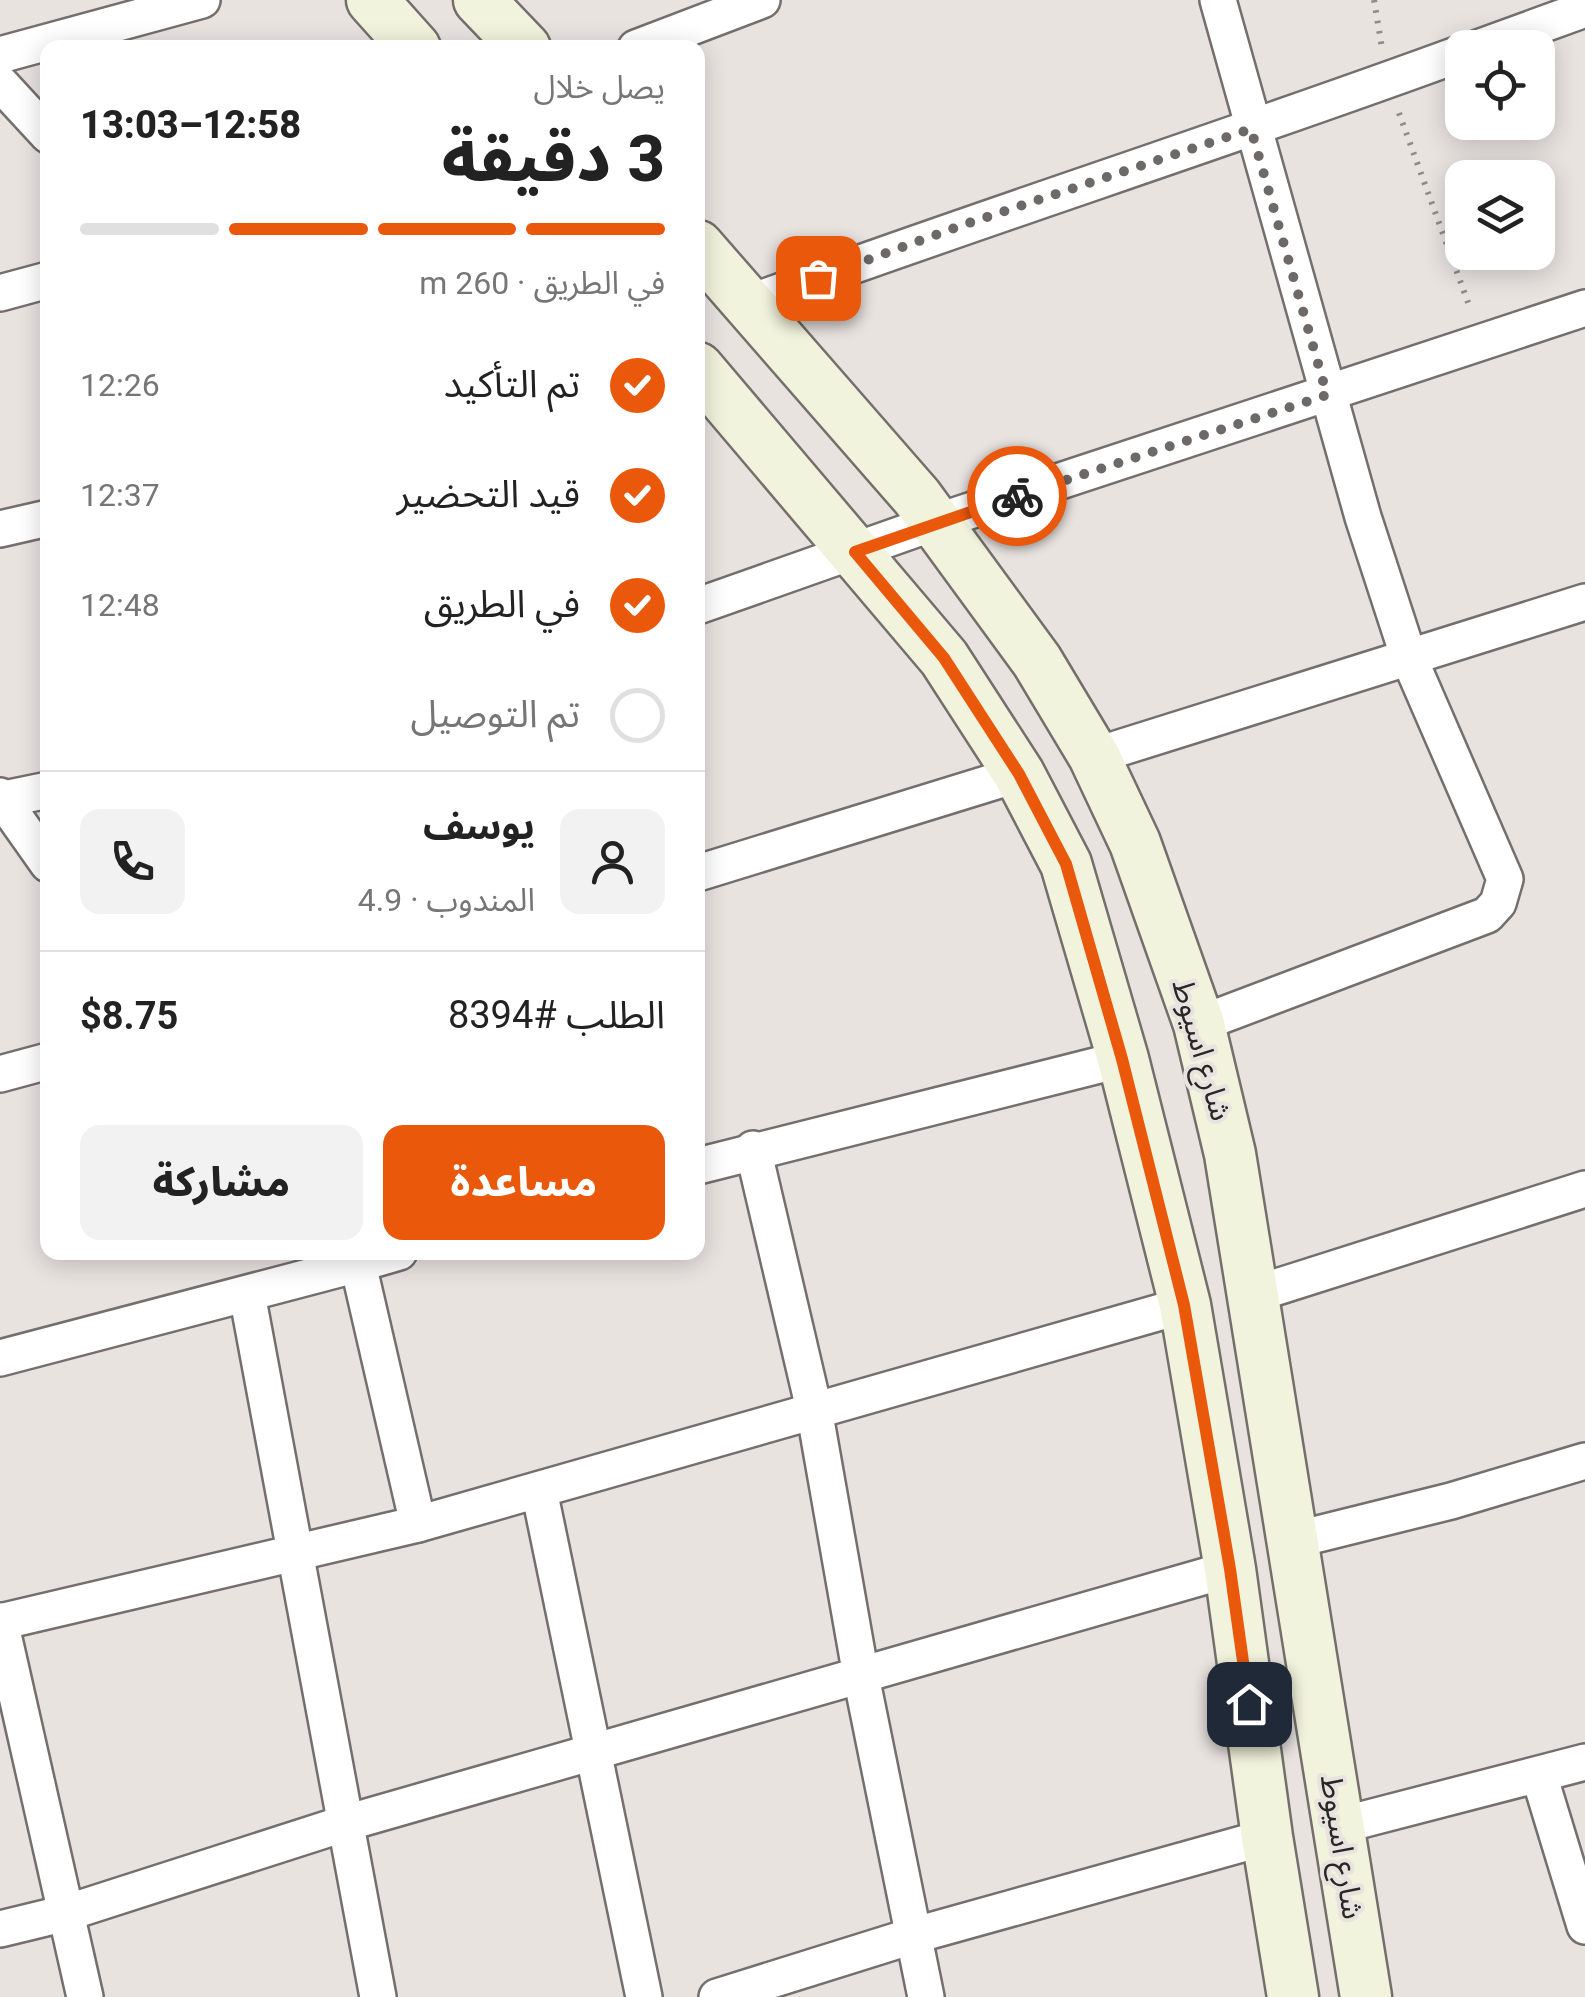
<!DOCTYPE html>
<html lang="ar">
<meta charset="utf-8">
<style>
body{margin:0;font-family:Roboto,"Noto Sans Arabic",sans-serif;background:#f2f2f2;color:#222;direction:rtl;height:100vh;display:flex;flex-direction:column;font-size:38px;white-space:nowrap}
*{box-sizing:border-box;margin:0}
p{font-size:32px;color:#767676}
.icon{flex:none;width:55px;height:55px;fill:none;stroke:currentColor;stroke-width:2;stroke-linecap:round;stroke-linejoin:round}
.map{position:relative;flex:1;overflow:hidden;direction:ltr}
.details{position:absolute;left:40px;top:40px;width:665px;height:1220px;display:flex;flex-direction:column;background:#fff;border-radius:20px;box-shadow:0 5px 25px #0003;direction:rtl}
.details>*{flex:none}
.controls{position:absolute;left:1445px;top:30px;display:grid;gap:20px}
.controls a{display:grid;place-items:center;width:110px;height:110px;border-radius:20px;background:#fff;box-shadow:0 5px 25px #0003;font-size:50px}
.pin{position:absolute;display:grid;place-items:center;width:85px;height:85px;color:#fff;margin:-42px;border-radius:20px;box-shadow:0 5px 15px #0006}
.courier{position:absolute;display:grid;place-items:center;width:100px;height:100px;margin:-50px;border:8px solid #ea580c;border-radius:50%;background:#fff;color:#222;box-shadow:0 2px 12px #0007}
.head em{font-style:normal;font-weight:800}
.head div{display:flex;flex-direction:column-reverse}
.head{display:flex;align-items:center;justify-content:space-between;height:170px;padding:0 40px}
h1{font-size:65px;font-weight:800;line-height:75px}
.bar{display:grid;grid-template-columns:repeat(4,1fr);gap:15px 10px;align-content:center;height:120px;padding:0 40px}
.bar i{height:12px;border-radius:8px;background:#e0e0e0}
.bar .on{background:#ea580c}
.bar p{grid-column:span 4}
.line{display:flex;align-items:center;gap:25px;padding:0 40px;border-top:2px solid #e0e0e0}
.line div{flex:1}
.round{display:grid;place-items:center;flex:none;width:105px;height:105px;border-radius:20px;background:#f2f2f2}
ol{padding:0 40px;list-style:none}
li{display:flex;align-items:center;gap:30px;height:110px}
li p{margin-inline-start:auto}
li .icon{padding:10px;border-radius:50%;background:#ea580c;color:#fff;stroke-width:4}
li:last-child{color:#767676}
li i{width:55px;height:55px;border:5px solid #e0e0e0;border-radius:50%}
.action{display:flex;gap:20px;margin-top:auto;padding:20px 40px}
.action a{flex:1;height:115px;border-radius:20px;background:#ea580c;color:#fff;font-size:40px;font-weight:800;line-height:115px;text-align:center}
.action a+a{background:#f2f2f2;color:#222}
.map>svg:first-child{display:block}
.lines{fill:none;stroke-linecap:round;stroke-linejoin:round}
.street-casing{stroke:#746f6c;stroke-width:40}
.secondary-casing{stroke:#746f6c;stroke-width:55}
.path{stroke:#908b89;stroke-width:6;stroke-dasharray:2.5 8;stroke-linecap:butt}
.street{stroke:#fff;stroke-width:35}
.secondary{stroke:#f2f3dc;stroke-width:50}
.done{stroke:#6c6967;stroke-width:10;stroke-dasharray:0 18}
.route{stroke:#ea580c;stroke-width:12}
.labels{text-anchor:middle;stroke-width:8;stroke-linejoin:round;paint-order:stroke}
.street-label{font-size:30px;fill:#292726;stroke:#e9e3e0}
</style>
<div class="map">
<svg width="1585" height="1997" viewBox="0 0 1585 1997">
<rect width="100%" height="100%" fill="#e9e3e0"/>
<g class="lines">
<defs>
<g id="street">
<path d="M636,48l126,-48"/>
<path d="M1478,48l107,-39"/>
<path d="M0,55l202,-55"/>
<path d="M0,83l48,52"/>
<path d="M0,293l48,-13"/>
<path d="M746,304c238,-87 479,-164 716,-251"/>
<path d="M0,529l48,-11"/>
<path d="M698,606l238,-84 649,-214"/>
<path d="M1094,756l491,-154"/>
<path d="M0,796l48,68"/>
<path d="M0,800l48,-10"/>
<path d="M698,873l321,-99"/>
<path d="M1199,1024l288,-109 11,-12 7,-24 -96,-221 -46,-141 -145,-517"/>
<path d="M0,1074l48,-13"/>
<path d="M753,1149l61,260 47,267 65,321"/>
<path d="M698,1166l425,-107"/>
<path d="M399,1252l-41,12 60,260"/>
<path d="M247,1294l131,703"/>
<path d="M1255,1294l330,-105"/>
<path d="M0,1358l358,-94"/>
<path d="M539,1490l105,507"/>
<path d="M1294,1540l157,-39 134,-40"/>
<path d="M0,1621l85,376"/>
<path d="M0,1622l418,-98 767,-219"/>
<path d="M1539,1775l46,151"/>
<path d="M1338,1826l247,-64"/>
<path d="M0,1929l66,-16 280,-90 884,-254"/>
<path d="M717,1997l195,-61 355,-99"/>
</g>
<g id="secondary">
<path d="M372,0l43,48"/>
<path d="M479,0l46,48"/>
<path d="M698,246l219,251 120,164 57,95 41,87 64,181 31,130 136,843"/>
<path d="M698,368l246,290 75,116 47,90 57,195 62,246 45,264 37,268 26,160"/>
</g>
</defs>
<!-- street casing -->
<use href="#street" class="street-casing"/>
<!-- secondary casing -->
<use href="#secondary" class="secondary-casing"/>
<!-- path -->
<g class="path">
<path d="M1374,0l8,48"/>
<path d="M1399,113l71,195"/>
</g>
<!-- street -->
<use href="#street" class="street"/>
<!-- secondary -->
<use href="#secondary" class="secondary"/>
</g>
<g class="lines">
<!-- done -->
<path class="done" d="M818,278l142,-52 291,-97 76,266 -310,101"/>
<!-- route -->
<path class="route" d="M1017,496l-162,56 89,106 75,116 47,90 56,195 62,246 46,264 19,135"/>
</g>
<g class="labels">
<!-- street labels -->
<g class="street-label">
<text transform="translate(1202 1050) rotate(74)" y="10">شارع اسيوط</text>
<text transform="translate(1342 1847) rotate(81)" y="10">شارع اسيوط</text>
</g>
</g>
</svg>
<div class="controls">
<a><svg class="icon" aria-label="locate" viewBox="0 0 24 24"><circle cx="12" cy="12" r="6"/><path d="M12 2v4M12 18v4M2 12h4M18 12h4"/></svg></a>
<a><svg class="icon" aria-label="layers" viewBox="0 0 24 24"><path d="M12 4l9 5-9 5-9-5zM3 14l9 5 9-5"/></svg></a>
</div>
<div class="pin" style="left:818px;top:278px;background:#ea580c"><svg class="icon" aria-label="bag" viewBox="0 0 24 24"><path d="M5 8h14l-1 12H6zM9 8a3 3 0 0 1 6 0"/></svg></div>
<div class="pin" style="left:1249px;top:1704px;background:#1f2937"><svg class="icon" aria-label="home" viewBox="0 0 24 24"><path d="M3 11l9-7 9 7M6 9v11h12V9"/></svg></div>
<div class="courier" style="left:1017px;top:496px"><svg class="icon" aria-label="bike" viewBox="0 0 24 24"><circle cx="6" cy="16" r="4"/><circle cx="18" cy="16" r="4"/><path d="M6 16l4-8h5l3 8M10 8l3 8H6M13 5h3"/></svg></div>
<section class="details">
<div class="head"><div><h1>3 دقيقة</h1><p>يصل خلال</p></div><em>12:58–13:03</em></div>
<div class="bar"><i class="on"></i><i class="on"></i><i class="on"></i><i></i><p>في الطريق · 260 m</p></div>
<ol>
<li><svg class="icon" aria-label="check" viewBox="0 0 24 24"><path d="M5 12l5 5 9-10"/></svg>تم التأكيد<p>12:26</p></li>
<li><svg class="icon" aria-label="check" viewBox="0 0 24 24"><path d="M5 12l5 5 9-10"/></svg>قيد التحضير<p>12:37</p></li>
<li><svg class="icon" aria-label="check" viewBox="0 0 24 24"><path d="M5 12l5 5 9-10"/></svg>في الطريق<p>12:48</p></li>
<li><i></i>تم التوصيل</li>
</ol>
<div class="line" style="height:180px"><a class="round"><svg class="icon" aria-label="person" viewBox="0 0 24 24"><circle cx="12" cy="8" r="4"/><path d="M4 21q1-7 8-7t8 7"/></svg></a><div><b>يوسف</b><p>المندوب · 4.9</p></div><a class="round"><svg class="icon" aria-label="phone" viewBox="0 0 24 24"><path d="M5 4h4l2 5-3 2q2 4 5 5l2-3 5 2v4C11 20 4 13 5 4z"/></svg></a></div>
<div class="line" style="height:130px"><div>الطلب #8394</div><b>$8.75</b></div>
<div class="action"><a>مساعدة</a><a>مشاركة</a></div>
</section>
</div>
